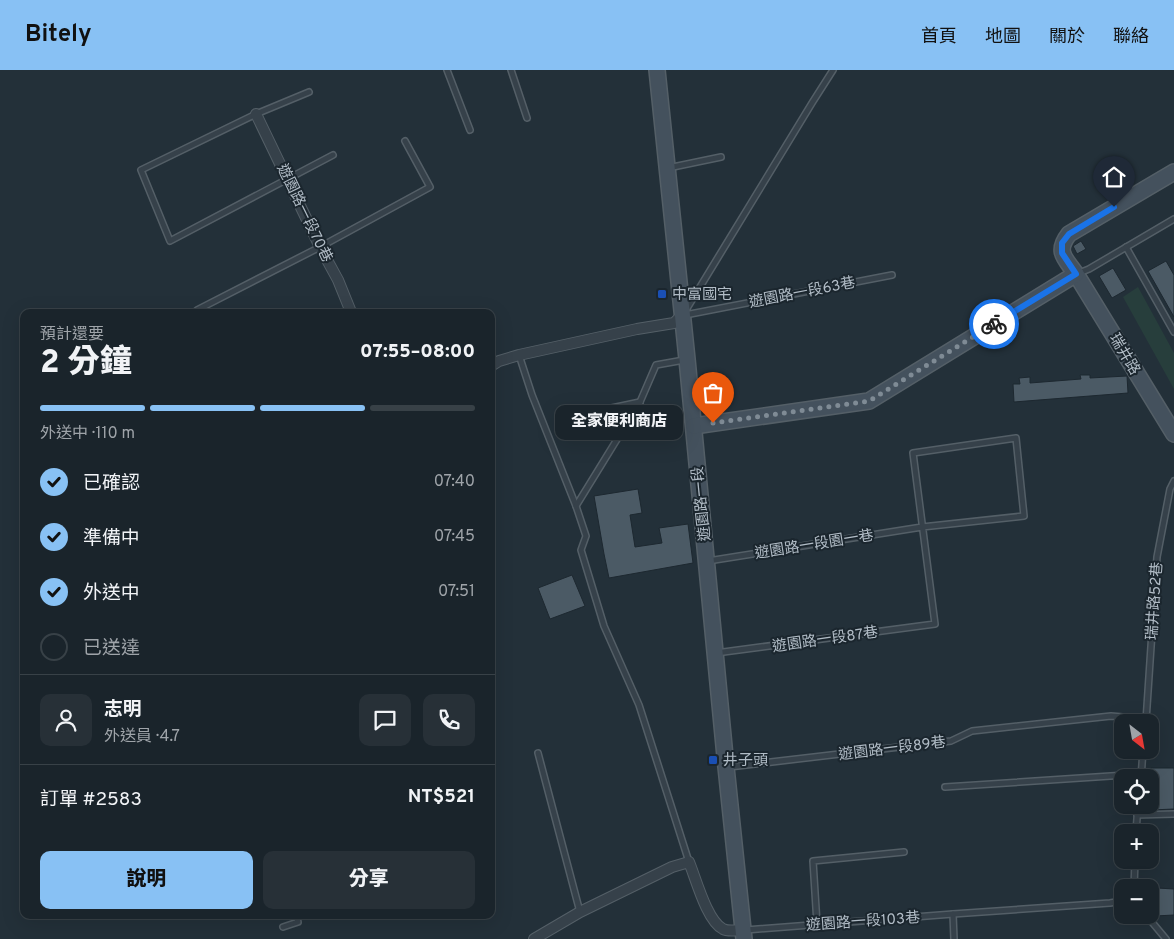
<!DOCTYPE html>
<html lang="zh-TW">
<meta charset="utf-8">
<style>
body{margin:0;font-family:Overpass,"Noto Sans TC",sans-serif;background:#273037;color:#f1f3f6;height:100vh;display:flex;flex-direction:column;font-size:19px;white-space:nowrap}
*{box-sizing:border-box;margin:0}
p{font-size:16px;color:#9fa4a9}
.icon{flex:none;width:28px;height:28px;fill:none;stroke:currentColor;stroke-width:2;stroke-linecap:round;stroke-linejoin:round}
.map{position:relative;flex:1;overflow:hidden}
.side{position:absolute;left:20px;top:239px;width:475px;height:610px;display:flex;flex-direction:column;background:#1a242b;border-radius:10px;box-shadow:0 5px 20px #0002,0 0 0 1px #384147}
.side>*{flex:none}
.needle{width:32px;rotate:149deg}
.buttons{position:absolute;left:1114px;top:644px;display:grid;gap:10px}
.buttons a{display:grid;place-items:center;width:45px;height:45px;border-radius:10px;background:#1a242b;box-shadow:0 5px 20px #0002,0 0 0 1px #384147;font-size:25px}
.pin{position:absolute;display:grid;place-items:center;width:42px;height:42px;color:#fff;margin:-51px -21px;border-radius:50% 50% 50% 0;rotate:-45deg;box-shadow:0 0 5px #0007}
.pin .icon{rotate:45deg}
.courier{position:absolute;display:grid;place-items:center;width:50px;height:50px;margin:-25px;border:4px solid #1a73e8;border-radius:50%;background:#fff;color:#222;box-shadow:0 1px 6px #0007}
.bubble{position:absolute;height:35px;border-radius:10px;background:#1a242b;box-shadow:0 5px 20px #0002,0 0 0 1px #384147;font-size:16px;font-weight:800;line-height:35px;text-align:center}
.overview em{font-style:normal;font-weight:800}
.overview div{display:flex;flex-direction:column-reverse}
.overview{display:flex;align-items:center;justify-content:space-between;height:85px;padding:0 20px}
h1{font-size:32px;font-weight:800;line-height:38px}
.bar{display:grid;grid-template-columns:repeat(4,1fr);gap:8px 5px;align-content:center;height:60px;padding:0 20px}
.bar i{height:6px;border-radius:4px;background:#384147}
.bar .current{background:#88c1f4}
.bar p{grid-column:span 4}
.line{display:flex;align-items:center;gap:12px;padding:0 20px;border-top:1px solid #384147}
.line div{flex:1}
.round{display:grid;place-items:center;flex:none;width:52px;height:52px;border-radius:10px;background:#273037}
ol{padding:0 20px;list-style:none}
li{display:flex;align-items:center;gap:15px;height:55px}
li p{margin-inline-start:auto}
li .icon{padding:5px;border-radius:50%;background:#88c1f4;color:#111;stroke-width:4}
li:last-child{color:#9fa4a9}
li i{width:28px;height:28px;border:2px solid #384147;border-radius:50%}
.cta{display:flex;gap:10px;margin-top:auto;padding:10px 20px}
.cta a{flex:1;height:58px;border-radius:10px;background:#88c1f4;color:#111;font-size:20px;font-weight:800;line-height:58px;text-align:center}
.cta a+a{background:#273037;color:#f1f3f6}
header{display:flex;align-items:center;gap:30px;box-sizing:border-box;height:70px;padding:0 25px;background:#88c1f4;color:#111}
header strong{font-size:24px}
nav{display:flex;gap:28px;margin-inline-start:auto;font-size:18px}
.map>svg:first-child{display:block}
.green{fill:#273e3c}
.building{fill:#4b5a65;stroke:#1d2830}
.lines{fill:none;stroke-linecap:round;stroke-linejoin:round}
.lane-casing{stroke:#545f67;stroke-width:8}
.street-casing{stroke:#545f67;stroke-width:12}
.secondary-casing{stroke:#545f67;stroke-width:18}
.lane{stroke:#36414a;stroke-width:5}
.street{stroke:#36414a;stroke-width:10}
.secondary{stroke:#44515d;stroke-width:15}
.done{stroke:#7f8b95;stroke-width:5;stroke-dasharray:0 9}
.route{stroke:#1a73e8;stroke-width:6}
.transit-dot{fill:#1a4fb4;stroke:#1b262e;stroke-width:2}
.labels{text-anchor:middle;stroke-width:4;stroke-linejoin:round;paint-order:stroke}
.street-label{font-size:15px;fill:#b1bcc6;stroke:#1b262e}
.poi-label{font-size:15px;fill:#b1bcc6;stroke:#1b262e;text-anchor:start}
</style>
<header>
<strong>Bitely</strong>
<nav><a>首頁</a><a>地圖</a><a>關於</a><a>聯絡</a></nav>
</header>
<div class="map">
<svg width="1174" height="869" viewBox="0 0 1174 869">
<rect width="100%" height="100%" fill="#233039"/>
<!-- green -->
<path class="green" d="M1138,217l36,66v36l-51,-92z"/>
<!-- building -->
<g class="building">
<path d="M1081,171l5,8 -9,5 -4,-8z"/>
<path d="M1166,191l8,14v42l-26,-46z"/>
<path d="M1113,198l13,22 -14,8 -13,-22z"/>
<path d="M1080,305h10v3l37,-2 1,17 -114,9 -1,-18h7l-1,-6 11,-1v6l51,-4z"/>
<path d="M638,419l4,24 -12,2 5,32 27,-4 -3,-15 29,-4 5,39 -84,15 -5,-24 -10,-58z"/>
<path d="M572,505l13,31 -35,13 -12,-31z"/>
<path d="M1151,698h23v41l-23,1z"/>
<path d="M1157,818l17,1v26l-19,1v-21z"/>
</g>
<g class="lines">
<defs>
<g id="lane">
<path d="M447,0l23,60"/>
<path d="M511,0l16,48"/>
<path d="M309,22l-53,22 -115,56 29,71 163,-86"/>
<path d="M668,98l53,-11"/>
<path d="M1126,177l48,85"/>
<path d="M1079,203l10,-4 85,-50"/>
<path d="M197,240l123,-63 110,-60 -25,-46"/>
<path d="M686,240l126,-207 21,-33"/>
<path d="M685,245l207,-40"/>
<path d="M519,285l13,40 44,111"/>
<path d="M684,290l-28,5 -16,37 -64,104 10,30 -5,14 23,76 35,79 50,157"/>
<path d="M588,343l52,-11"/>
<path d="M708,491l214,-34 102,-11 -8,-78 -103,15 22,171 -219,29"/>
<path d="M1146,651l11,-164 13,-68 4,-8"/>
<path d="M538,683l42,159"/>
<path d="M729,697l222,-26 21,-10 139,-15 35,3"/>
<path d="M1141,708l2,-28"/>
<path d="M945,717l196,-13"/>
<path d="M1137,745l37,-1"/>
<path d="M1136,762l2,-27"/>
<path d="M1134,818l1,-28"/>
<path d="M953,844l1,25"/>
<path d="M1146,845l20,24"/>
<path d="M817,854l-4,-63 91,-9"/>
<path d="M283,857l15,-5 -2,-7"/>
<path d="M746,860l207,-16 157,-11 12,-2"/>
</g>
<g id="street">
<path d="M256,44l64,133 18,33 13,32"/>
<path d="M491,296l8,-5 20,-6 118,-26 37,-6 8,-8"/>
<path d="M534,869l46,-27 92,-45 17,-5c7,17 18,59 34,67 5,3 14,1 20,1"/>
</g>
<g id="secondary">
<path d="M657,0l30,289 39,408 18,172"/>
<path d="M1174,102l-105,62c-14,18 -4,24 7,40l98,160"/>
<path d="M694,356l175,-25 207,-127"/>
</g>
</defs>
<!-- lane casing -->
<use href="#lane" class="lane-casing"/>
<!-- street casing -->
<use href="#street" class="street-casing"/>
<!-- secondary casing -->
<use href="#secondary" class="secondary-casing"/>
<!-- lane -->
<use href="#lane" class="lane"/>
<!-- street -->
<use href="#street" class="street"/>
<!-- secondary -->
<use href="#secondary" class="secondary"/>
</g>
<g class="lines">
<!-- done -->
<path class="done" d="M713,353l156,-22 125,-77"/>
<!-- route -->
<path class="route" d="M994,254l82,-50 -14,-21v-10l7,-9 45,-27"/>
</g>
<!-- markers -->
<g class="transit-dot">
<rect x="657" y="219" width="10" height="10" rx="2.5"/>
<rect x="708" y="685" width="10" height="10" rx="2.5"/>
</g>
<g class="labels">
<!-- street labels -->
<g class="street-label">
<text transform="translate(305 143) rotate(64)" y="5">遊園路一段70巷</text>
<text transform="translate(802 222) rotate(-11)" y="5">遊園路一段63巷</text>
<text transform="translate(1125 284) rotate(59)" y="5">瑞井路</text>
<text transform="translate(701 434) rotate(-96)" y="5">遊園路一段</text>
<text transform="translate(814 474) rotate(-9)" y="5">遊園路一段園一巷</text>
<text transform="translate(1154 531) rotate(-86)" y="5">瑞井路52巷</text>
<text transform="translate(825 569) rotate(-8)" y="5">遊園路一段87巷</text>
<text transform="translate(892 678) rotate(-7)" y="5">遊園路一段89巷</text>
<text transform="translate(863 851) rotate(-4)" y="5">遊園路一段103巷</text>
</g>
<!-- poi labels -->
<g class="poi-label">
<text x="672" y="229">中富國宅</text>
<text x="723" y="695">井子頭</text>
</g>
</g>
</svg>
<div class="buttons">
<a><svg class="needle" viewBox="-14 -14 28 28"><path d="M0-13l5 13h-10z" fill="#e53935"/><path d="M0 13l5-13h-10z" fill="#9fa4a9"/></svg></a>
<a><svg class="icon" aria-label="locate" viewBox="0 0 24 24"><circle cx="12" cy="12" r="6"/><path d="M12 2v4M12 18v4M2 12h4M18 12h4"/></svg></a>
<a>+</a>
<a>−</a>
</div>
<div class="pin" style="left:713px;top:353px;background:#ea580c"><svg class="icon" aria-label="bag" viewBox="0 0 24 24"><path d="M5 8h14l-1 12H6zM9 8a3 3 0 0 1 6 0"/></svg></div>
<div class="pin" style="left:1114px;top:137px;background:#1f2937"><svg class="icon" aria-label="home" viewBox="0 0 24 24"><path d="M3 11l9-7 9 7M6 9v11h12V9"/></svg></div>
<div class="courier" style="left:994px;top:254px"><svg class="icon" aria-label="bike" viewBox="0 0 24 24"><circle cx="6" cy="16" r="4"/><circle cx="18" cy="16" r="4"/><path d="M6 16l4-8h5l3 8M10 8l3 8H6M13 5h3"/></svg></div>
<div class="bubble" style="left:555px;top:335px;width:128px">全家便利商店</div>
<section class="side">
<div class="overview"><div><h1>2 分鐘</h1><p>預計還要</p></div><em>07:55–08:00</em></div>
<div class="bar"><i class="current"></i><i class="current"></i><i class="current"></i><i></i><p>外送中 · 110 m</p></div>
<ol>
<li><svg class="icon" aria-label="check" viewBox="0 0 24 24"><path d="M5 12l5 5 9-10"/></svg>已確認<p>07:40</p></li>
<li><svg class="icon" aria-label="check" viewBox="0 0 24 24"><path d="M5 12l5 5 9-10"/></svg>準備中<p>07:45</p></li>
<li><svg class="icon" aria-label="check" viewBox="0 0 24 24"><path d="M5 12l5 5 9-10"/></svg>外送中<p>07:51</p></li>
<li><i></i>已送達</li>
</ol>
<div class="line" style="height:90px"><a class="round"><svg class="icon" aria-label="person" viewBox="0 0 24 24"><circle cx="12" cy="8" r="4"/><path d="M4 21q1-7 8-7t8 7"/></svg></a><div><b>志明</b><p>外送員 · 4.7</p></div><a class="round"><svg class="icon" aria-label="chat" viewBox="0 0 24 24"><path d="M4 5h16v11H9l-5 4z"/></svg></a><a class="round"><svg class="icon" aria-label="phone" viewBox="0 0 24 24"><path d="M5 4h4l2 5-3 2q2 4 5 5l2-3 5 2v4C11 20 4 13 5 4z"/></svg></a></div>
<div class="line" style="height:65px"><div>訂單 #2583</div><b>NT$521</b></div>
<div class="cta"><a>說明</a><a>分享</a></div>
</section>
</div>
